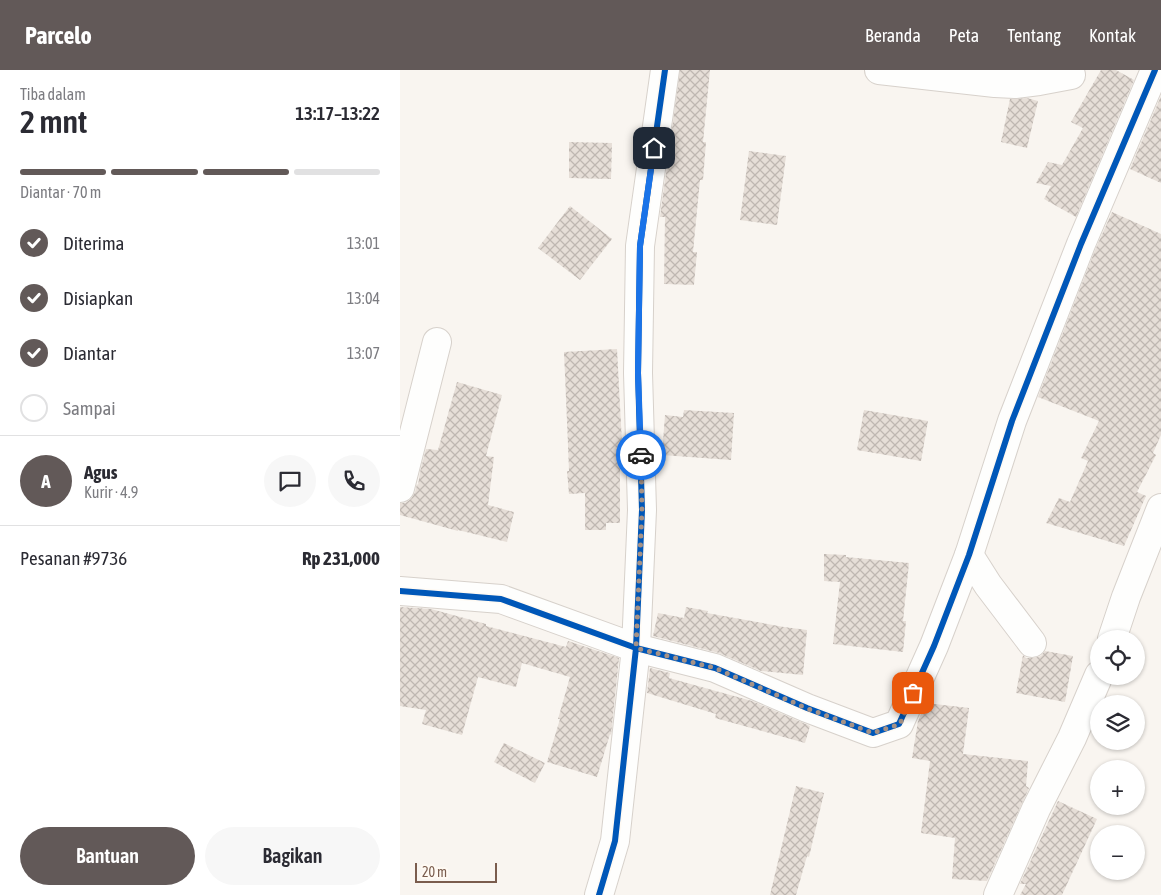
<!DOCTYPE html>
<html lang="id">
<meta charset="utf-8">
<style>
body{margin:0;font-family:"Asap Condensed",sans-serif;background:#f7f7f7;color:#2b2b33;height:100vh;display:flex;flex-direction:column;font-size:19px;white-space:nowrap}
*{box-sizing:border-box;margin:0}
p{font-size:16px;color:#7c7c81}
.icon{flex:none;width:28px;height:28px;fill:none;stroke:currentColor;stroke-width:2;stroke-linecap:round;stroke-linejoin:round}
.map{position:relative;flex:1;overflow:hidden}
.details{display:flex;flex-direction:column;background:#fff;width:400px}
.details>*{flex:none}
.tools{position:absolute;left:690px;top:560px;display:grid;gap:10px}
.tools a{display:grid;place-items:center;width:55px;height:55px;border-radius:50%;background:#fff;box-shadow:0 1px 4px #0004;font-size:25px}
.scale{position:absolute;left:15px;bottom:12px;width:82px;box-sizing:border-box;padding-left:5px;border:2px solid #7a5c4d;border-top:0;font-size:14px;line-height:18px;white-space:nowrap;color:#7a5c4d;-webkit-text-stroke:4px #fffaf3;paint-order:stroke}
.pin{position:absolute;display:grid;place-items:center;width:42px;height:42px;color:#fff;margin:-21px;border-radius:10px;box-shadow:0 2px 8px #0006}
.courier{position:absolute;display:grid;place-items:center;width:50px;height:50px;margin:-25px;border:4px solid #1a73e8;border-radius:50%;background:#fff;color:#222;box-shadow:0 1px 6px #0007}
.overview em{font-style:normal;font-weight:600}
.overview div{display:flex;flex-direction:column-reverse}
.overview{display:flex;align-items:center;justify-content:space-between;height:85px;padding:0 20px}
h1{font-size:32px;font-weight:600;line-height:38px}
.bar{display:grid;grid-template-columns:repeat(4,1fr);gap:8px 5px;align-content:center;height:60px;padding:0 20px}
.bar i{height:6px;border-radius:4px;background:#e1e1e2}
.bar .selected{background:#625958}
.bar p{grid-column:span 4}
.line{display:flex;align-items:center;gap:12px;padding:0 20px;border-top:1px solid #e1e1e2}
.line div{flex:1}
.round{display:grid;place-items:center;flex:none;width:52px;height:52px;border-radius:26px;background:#f7f7f7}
ol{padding:0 20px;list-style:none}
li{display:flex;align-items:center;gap:15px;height:55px}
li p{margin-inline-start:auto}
li .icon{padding:5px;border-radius:50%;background:#625958;color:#fff;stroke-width:4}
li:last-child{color:#7c7c81}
li i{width:28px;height:28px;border:2px solid #e1e1e2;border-radius:50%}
.button{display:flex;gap:10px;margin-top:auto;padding:10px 20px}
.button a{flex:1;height:58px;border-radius:30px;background:#625958;color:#fff;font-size:20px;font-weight:600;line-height:58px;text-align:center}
.button a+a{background:#f7f7f7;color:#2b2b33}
header{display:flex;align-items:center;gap:30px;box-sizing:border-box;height:70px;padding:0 25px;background:#625958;color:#fff}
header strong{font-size:24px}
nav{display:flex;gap:28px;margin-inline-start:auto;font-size:18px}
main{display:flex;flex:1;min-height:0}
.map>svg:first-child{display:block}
.building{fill:url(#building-cross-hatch)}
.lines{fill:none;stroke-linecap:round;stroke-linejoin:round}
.minor-casing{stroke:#d7d1cb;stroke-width:30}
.minor{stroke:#fefefd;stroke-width:28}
.cycleway-casing{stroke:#fffaf3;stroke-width:9}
.cycleway{stroke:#0057b8;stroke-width:6}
.done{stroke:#a69286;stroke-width:5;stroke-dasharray:0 9}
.route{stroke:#1a73e8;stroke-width:6}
</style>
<header>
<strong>Parcelo</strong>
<nav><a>Beranda</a><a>Peta</a><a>Tentang</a><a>Kontak</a></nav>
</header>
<main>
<section class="details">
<div class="overview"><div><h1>2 mnt</h1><p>Tiba dalam</p></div><em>13:17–13:22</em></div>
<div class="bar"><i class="selected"></i><i class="selected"></i><i class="selected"></i><i></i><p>Diantar · 70 m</p></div>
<ol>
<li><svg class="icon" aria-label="check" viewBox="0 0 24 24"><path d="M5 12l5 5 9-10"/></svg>Diterima<p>13:01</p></li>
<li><svg class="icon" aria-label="check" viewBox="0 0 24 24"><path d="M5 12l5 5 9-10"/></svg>Disiapkan<p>13:04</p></li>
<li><svg class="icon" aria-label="check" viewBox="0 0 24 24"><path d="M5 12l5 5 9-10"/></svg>Diantar<p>13:07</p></li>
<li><i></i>Sampai</li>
</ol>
<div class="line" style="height:90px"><b class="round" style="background:#625958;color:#fff">A</b><div><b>Agus</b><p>Kurir · 4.9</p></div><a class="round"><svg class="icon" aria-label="chat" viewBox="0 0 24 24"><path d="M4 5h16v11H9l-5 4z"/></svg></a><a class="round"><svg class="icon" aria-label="phone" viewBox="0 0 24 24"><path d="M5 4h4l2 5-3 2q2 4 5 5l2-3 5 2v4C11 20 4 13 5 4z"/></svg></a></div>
<div class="line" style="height:65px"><div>Pesanan #9736</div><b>Rp 231,000</b></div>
<div class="button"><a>Bantuan</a><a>Bagikan</a></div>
</section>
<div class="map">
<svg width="761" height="825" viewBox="0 0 761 825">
<defs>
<pattern id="building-cross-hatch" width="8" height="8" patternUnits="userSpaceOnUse" patternTransform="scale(1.25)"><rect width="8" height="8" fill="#e6ded7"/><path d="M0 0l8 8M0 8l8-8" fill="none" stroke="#bfb7b1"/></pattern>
</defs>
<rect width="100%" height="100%" fill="#f9f5f0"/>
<!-- building -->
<g class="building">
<path d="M280,0h30l-7,72h3l-3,38h-3l-7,72h4l-3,33 -30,-1 1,-67h-5z"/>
<path d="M701,0h15l18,10 -58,137 -32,-18 7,-13 -15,-3 12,-21 14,3 21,-37 -12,-6z"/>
<path d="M761,26v87l-31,-14z"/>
<path d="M627,28l11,3 -11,47 -26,-6 9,-43z"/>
<path d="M169,72l43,1 -1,36 -42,-1z"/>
<path d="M349,81l37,5 -9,69 -37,-5z"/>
<path d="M170,136l42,33 -32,41 -42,-32z"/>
<path d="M712,142l49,22v201l-8,18 3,2 -19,37 9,4 -22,50 -78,-23 13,-25 11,4 18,-41 -7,-3 18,-37 -61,-24 57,-147z"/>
<path d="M217,279l6,113h-3v61h-14v7h-21v-37l-16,1 -2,-23h2l-1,-26 -4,-93z"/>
<path d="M57,312l45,13 -16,61 8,1 -6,48 26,7 -7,30 -49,-12v1l-58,-16v-12h5l6,-4 4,-7 2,-8 1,1 2,-13 6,-23 12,1z"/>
<path d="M284,340l50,3 -3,47 -69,-5 3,-40 18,2z"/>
<path d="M464,340l64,11 -7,40 -64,-11z"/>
<path d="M424,484l22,1v2l63,6 -6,58h3l-3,31 -70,-8 7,-62 -16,-1z"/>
<path d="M0,537l31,2 55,15v2l80,21 2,-6 51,17 -8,77 -1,-1 -13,43 -50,-15 13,-43h-2l12,-42 -48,-14 -6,24 -38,-10 -16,58 -40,-11 4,-14 -26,-4z"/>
<path d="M286,537l22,4 -1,2 77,14 23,3 -4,45 -42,-4 -42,-18 -66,-17 5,-23 26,5z"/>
<path d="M645,581l28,5 -8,46 -49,-9 7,-38 3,3h8l7,-2z"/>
<path d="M250,598l20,5 -1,5 83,23 58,25 -5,17 -90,-25 1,-4 -69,-21z"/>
<path d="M526,633l43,5 -6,46 65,7 -2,25 3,2 -42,93 -35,-2 3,-41 -34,-5 9,-72 -18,-3 6,-37z"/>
<path d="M104,673l41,20 -10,20 -41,-21z"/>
<path d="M396,716l28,7 -15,64 -2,-1 -11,39h-26z"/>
<path d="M658,731l39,18 -35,76h-42l6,-11h-6z"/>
</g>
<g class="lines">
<defs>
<g id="minor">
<path d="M479,0l116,13 20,1 24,-3 32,-6"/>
<path d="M0,418l37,-146"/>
<path d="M569,485l19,30 44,58"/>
<path d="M0,521l101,8 135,49 79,20 92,40 66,25 26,-9 35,-78 35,-91 43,-134 69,-177 74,-174"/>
<path d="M712,569l14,-42 35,-89"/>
<path d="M199,825l16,-54 21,-193 6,-138 -4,-137 2,-127 25,-176"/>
<path d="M598,825l38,-86 36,-71 27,-63"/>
</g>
</defs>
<!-- minor casing -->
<use href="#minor" class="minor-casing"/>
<!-- minor -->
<use href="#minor" class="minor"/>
<defs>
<g id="cycleway">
<path d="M0,521l101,8 135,49 79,20 92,40 66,25 26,-9 35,-78 35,-91 43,-134 69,-177 74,-174"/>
<path d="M199,825l16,-54 21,-193 6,-138 -4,-137 2,-127 25,-176"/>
</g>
</defs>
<!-- cycleway casing -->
<use href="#cycleway" class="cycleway-casing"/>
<!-- cycleway -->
<use href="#cycleway" class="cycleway"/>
</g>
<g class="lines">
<!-- done -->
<path class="done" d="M241,385l1,55 -6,138 79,20 91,40 67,25 27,-9 13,-31"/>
<!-- route -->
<path class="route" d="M241,385l-3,-82 2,-127 14,-98"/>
</g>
</svg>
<div class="tools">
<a><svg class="icon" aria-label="locate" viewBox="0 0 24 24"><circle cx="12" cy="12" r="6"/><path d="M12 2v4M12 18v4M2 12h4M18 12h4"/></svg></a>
<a><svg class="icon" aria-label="layers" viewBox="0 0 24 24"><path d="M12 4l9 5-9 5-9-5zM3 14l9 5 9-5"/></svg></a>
<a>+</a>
<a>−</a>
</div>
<div class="scale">20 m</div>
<div class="pin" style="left:513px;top:623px;background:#ea580c"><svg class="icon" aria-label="bag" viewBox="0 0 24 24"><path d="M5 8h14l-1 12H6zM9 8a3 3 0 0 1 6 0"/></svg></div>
<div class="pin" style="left:254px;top:78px;background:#1f2937"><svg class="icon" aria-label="home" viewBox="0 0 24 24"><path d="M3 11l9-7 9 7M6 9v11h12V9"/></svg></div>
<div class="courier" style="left:241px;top:385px"><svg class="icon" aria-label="car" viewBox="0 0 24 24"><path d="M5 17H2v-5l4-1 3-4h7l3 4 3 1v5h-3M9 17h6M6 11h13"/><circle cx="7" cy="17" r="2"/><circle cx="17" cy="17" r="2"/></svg></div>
</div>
</main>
